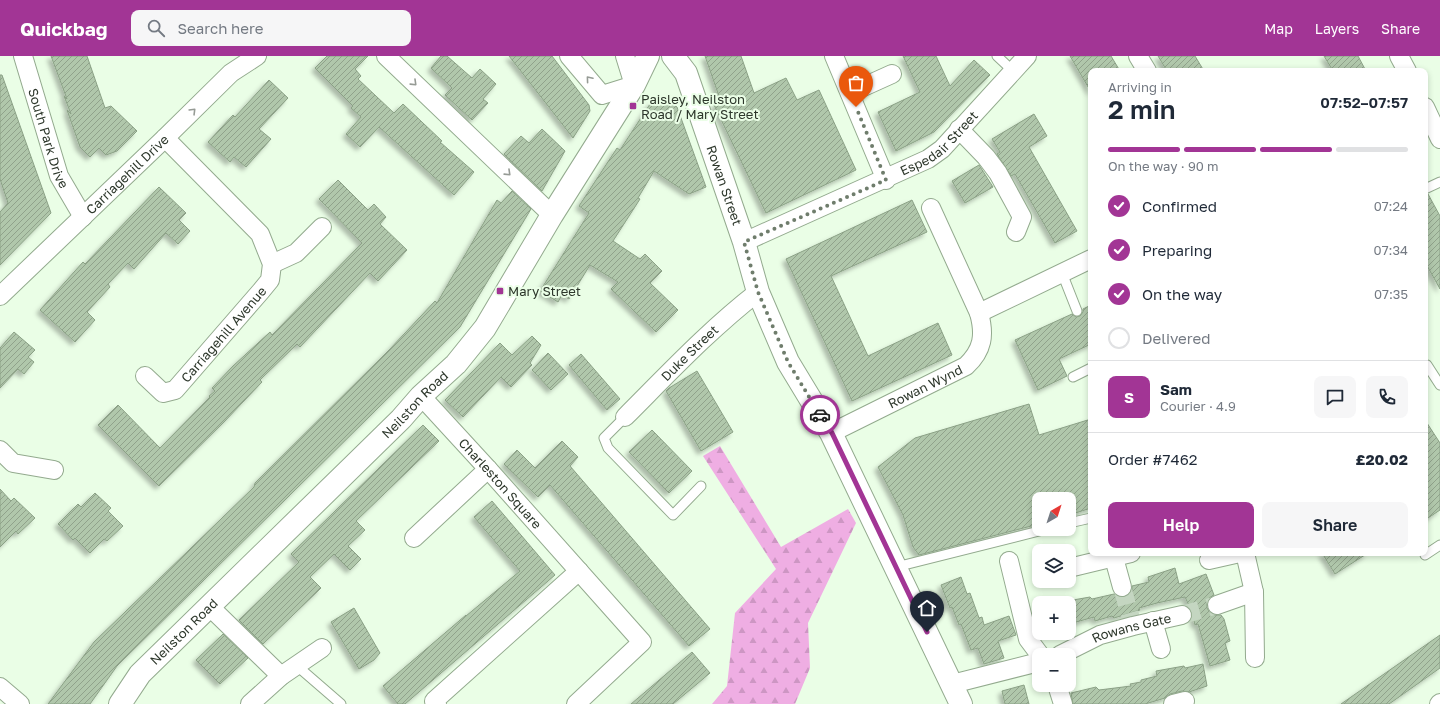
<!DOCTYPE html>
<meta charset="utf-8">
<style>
body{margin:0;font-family:"Golos Text",sans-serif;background:#f6f6f7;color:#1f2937;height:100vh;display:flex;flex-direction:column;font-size:15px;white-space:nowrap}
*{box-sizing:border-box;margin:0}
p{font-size:13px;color:#747a83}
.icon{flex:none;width:22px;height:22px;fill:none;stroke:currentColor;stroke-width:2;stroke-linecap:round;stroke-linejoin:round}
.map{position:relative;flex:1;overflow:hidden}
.details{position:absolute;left:1088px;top:12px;width:340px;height:488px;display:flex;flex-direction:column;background:#fff;border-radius:8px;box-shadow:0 2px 6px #0003}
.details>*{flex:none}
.needle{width:26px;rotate:39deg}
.tools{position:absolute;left:1032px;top:436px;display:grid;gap:8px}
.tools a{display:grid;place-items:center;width:44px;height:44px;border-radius:8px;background:#fff;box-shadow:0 2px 6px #0003;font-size:20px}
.pin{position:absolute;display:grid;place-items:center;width:34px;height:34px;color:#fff;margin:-41px -17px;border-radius:50% 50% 50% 0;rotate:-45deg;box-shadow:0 0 4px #0007}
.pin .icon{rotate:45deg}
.courier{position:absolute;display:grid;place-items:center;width:40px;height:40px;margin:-20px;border:3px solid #a23595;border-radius:50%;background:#fff;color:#222;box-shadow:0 1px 5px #0007}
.summary em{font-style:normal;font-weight:600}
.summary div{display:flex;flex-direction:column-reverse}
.summary{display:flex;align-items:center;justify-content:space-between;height:68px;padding:0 20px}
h1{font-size:26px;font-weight:600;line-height:30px}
.bar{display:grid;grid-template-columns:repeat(4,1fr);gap:6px 4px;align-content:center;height:48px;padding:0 20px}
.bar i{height:5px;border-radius:3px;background:#e0e1e3}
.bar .on{background:#a23595}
.bar p{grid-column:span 4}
.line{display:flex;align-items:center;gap:10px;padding:0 20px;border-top:1px solid #e0e1e3}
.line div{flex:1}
.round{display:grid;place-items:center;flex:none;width:42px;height:42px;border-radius:8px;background:#f6f6f7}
ol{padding:0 20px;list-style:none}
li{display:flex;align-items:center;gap:12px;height:44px}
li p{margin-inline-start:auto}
li .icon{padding:4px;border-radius:50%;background:#a23595;color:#fff;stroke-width:4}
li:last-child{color:#747a83}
li i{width:22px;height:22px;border:2px solid #e0e1e3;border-radius:50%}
.primary-button{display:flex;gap:8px;margin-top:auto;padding:8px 20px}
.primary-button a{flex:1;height:46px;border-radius:8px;background:#a23595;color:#fff;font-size:16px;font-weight:600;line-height:46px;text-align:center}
.primary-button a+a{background:#f6f6f7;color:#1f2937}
header{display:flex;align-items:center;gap:24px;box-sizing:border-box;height:56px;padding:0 20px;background:#a23595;color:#fff}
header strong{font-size:19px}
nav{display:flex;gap:22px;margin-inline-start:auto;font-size:14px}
.search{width:280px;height:36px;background:#f6f6f7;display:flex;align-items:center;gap:10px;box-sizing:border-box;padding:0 14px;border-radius:8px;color:#747a83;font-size:15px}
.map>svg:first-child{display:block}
.forest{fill:url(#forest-firs)}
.building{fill:url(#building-hatch);stroke:#8ba186;filter:url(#shadow)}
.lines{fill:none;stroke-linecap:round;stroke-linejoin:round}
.street-tunnel{stroke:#c4d6c1;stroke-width:18;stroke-dasharray:18 9;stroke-linecap:butt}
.lane-casing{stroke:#93aa8e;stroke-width:11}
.street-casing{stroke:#93aa8e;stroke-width:20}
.secondary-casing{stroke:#93aa8e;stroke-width:24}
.lane{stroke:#fff;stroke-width:9}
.street{stroke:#fff;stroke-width:18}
.secondary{stroke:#fff;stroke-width:22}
.oneway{stroke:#969b95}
.done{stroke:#6f7d6c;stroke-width:4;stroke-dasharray:0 7.2}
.route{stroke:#a23595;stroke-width:5}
.poi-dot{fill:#a23595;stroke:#eafee6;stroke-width:1.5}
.labels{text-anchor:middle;stroke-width:4;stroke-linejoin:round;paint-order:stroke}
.poi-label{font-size:13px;fill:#2d372b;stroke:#eafee6;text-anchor:start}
.street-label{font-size:13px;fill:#2d372b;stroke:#eafee6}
</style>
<header>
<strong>Quickbag</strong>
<div class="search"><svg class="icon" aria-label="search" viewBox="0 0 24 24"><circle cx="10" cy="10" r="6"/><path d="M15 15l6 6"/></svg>Search here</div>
<nav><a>Map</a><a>Layers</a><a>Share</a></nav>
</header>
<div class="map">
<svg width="1440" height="648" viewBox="0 0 1440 648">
<defs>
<pattern id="forest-firs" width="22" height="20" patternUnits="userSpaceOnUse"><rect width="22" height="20" fill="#efaee3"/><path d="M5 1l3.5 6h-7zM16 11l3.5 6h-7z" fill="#cd96c3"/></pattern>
<pattern id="building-hatch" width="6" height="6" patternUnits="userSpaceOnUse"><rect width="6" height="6" fill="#b0c7ab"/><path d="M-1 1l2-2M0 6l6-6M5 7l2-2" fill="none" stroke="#90a28b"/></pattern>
<filter id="shadow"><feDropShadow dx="-3.5" dy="3.5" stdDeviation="2" flood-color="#0004"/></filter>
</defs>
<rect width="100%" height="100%" fill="#eafee6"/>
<!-- forest -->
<path class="forest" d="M720,390l61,101 67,-38 8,14 -48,100 2,45 -15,36h-83l15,-18 8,-73 41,-44 -73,-113z"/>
<!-- building -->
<g class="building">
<path d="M51,0h36l18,52 6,-2 26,25 -20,20 -11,4 -7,-7 -9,9 -10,-10 -13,-37 4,4 -7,-18 3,3z"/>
<path d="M327,0h41l-13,13 6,7 -3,3 36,34 9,-9 39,37 -2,1 34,30 -20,23 -75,-68 -19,20 -14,-13 15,-17 -10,-9 2,-2 -38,-38z"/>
<path d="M441,0h6l25,22 8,-9 16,15 -13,15 5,4 -16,17 -27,-25 7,-7 -21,-20z"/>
<path d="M509,0h43l37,49 1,6 -17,27z"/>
<path d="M705,0h36l13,37 32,-15 11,22 22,-10 37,80 -90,43 -52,-108 7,-3z"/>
<path d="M903,0h33l14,30 24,-26 16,15 -56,57 -38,19 -18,-39 42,-20z"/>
<path d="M1070,0h41l9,15h-29v21z"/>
<path d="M1158,0h37l9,15h-37z"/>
<path d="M1324,0h34l8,15h-33z"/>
<path d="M0,19h2l49,138 -51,52v-53l8,-9 -8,-24z"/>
<path d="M269,24l19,18 -29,31 12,10 -25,28 -12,-10 -4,5 -22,-20 25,-27 2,2z"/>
<path d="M665,42l12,9 29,80 -17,7 -35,-23 -16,27 2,1 -27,42 27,18 5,-5 17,17 -12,12 28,27 -22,22 -45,-43 7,-7 -28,-17 -21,34 -7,-4 -4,7 -18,-11 49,-78 -10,-7 38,-58 3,2 30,-46z"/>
<path d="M1034,58l13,22 -18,11 48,84 -22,12 -40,-69 -4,2 -14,-22 3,-2 -8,-13z"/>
<path d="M542,73l23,22 -23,40 -38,-37 17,-18 8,7z"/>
<path d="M979,109l14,22 -28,16 -13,-22z"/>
<path d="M338,124l30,30 6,-6 12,13 -6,7 27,26 -29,31 -8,-8 -70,74 -3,-3 -37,36 2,2 -38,40 -65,64 -61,-61 20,-20 42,43 50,-51 -1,-1 6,-5 -3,-3 21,-22 37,-34 2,3 90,-92 -43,-44z"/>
<path d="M159,131l27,26 -7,7 11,11 -12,13 -12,-11 -32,36 -6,-6 -20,21 2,3 -23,25 8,8 -20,22 -35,-32 43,-48 2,2z"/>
<path d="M512,135l19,18 -71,118 -343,339 -27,38h-42l46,-62 160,-155 1,-4 134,-133 46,-49 2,2 60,-103 4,3z"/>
<path d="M1428,138l12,22v73l-15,-27v-67z"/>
<path d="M912,144l15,32 -96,44 37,80 70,-33 14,32 -100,46 -66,-142z"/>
<path d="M1091,249v39l-32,15 8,17 -29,14 -23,-50 57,-26 4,3 4,-1 3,-4v-3z"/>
<path d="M14,276l21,18 -7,7 6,5 -10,12 -6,-5 -18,19v-40z"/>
<path d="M532,280l9,9 -11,18 2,2 -21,22 -10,-10 -38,40 -18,-17 55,-57 12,12z"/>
<path d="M548,297l20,21 -17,16 -19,-20z"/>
<path d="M581,298l39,45 -13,11 -38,-45z"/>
<path d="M697,315l36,61 -32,19 -35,-60 3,-3z"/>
<path d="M1029,348l10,31 52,-16v89l-22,7v-16h-30v25l-120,31 -6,-8 -10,-32 -25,-48 37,-29z"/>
<path d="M1425,364l15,23v67l-15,10z"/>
<path d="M423,369l16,16 -83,80 9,9 -17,16 13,13 -11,11 -16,-16 -24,23 11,11 -58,56 -24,-24 60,-58 -8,-8z"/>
<path d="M652,374l40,41 -23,22 -40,-41z"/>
<path d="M562,385l16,16 -8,9 140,163 -21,17 -139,-161 -12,12 -34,-33 13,-14 18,18z"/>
<path d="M0,433l11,12 3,-3 21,20 -17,16 -2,-3 -16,16z"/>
<path d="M95,437l16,15 -3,3 15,15 -16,15 -3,-2 -14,14 -15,-15 -2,2 -15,-16 20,-20 3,3z"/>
<path d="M492,445l63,74 -150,129h-7l-15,-18 83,-71v1l54,-45 -46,-54z"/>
<path d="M1322,497h46l-33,21z"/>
<path d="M1175,512l4,16 27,-10 8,21 -5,3 -2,5v5l3,5 5,2h6l3,4 6,22 -5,2 5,17 -20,6 -12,-42 -3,1 -3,-13 -7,-15 -28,6 -18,5 1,2 -26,8 -2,-2 -17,5 -1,-4 -25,7v-21l4,-1v-2l17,-3 2,2 22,-5 5,3h6l5,-3 2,-4v-4l17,-4 -1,-5z"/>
<path d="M961,521l6,17 3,-1 9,25 3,-1 2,8 25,-9 7,19 -18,6 6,17 -20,6 -6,-16 -7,2 -10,-26 -2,1 -7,-18 -2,1 -9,-23z"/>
<path d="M354,552l26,45 -6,7 -15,9 -28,-47z"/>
<path d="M223,578l25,24 -28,26 -24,-24z"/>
<path d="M1440,579v33l-51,36h-48z"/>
<path d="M692,596l18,21 -13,11 -24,20h-42z"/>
<path d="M1203,608l4,22 -18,6 -7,-1 -12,3 -5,4 -20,6h-72l-2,-11 25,-6 3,3 32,-4 -1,-2 11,-2v-2l16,-4 -1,-5 28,-5 1,2z"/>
<path d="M1024,629l5,19h-24l-3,-13z"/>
</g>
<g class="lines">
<!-- street-tunnel -->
<g class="street-tunnel">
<path d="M1122,531l11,39"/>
<path d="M1182,559l35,-10"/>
</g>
<defs>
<g id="lane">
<path d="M997,0l16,15"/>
<path d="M1425,133l15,-7"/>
<path d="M1062,217l15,38"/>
<path d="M1427,309l13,20"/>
<path d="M1073,321l18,-9"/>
<path d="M625,361l-21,21 4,10 65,67 28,-29"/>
<path d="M1069,467l22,-5"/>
<path d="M1425,499l15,-10"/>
<path d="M896,511l151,-38"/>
<path d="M296,609l45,39"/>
</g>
<g id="street">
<path id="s1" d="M23,0l36,120 24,41"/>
<path d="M386,0l166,159"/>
<path d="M569,0l33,39 32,-10 -9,-29"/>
<path d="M834,0l52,124"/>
<path d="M1138,0l9,15"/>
<path d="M1399,0l8,15"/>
<path d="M850,37l42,-19"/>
<path d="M1425,51l15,32"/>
<path d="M959,73l27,28 12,16 24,44 -6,15"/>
<path id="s2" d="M744,186l184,-83 14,-10 85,-93"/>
<path d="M272,208l24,-11 26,-26"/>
<path id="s3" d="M0,240l165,-158 66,-65 26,-17"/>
<path d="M979,257l112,-54"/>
<path id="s4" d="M145,320l18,17 12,-3 86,-99 9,-11 2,-16 -12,-30 -95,-96"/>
<path id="s5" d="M421,340l67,73 154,173 -66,62"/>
<path id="s6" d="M625,361c43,-43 85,-88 133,-125"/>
<path id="s7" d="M831,377l135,-67c17,-16 19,-31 13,-53l-48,-105"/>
<path d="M0,394l13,13 41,7"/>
<path d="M414,482l74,-69"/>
<path d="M1245,497l9,39 1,66"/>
<path d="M1114,502l8,29"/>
<path d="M1209,504l31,-7"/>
<path d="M1009,505l19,78 12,16"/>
<path d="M1073,511l58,-14"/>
<path d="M1217,549l37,-13"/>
<path d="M209,550l72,70"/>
<path d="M1153,565l8,28"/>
<path id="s8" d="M1060,599l40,-20 33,-9 49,-11"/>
<path d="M952,628l87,-22"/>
<path d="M1057,629l6,19"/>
<path d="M0,631l20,17"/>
<path d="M250,648l31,-28 41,-28"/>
<path d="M437,648l-3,-3 145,-130"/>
<path d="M1173,648l12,-3"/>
<path d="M1439,648l1,-1"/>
</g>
<g id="secondary">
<path id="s9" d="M673,0l13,17 58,169 14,50 30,70 43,71 130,271"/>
<path id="s10" d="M120,648l20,-30 213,-208 48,-47 20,-23 35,-32 29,-36 67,-113 82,-130 14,-29"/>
</g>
</defs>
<!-- lane casing -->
<use href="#lane" class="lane-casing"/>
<!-- street casing -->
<use href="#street" class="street-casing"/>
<!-- secondary casing -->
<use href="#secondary" class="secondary-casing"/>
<!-- lane -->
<use href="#lane" class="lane"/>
<!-- street -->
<use href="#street" class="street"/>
<!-- secondary -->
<use href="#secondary" class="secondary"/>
</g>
<!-- one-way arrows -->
<defs><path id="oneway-chevron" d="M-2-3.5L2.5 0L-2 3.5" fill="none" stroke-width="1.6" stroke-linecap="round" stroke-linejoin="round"/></defs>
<g class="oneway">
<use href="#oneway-chevron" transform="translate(589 23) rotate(-130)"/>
<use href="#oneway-chevron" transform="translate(414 27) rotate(44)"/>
<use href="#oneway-chevron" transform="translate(193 55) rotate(-45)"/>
<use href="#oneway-chevron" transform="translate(508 117) rotate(44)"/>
</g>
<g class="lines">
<!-- done -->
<path class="done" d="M820,359l-32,-53 -30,-70 -14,-50 142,-62 -30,-73"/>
<!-- route -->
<path class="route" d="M820,359l12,18 95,199"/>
</g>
<!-- markers -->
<g class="poi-dot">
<rect x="629" y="46" width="8" height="8" rx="2"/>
<rect x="496" y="231" width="8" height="8" rx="2"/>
</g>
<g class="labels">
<!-- poi labels -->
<g class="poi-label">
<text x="641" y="48">Paisley, Neilston<tspan x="641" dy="15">Road / Mary Street</tspan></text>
<text x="508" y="240">Mary Street</text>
</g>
<!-- street labels -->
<g class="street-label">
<text dy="5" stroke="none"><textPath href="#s1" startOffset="86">South Park Drive</textPath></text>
<text dy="5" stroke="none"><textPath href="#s2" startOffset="220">Espedair Street</textPath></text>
<text dy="5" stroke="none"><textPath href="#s3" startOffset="176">Carriagehill Drive</textPath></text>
<text dy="5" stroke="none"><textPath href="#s9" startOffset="140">Rowan Street</textPath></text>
<text dy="5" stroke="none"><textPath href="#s4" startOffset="111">Carriagehill Avenue</textPath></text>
<text dy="5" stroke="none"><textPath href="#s6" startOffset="91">Duke Street</textPath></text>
<text dy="5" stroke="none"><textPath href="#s7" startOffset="105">Rowan Wynd</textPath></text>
<text dy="5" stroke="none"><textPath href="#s10" startOffset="421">Neilston Road</textPath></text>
<text dy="5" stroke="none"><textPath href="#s5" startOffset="118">Charleston Square</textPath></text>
<text dy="5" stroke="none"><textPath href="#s8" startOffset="77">Rowans Gate</textPath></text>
<text dy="5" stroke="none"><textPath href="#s10" startOffset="97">Neilston Road</textPath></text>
</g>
</g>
</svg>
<div class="tools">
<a><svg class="needle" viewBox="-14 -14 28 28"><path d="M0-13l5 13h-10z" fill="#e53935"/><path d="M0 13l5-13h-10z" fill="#747a83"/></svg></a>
<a><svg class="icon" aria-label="layers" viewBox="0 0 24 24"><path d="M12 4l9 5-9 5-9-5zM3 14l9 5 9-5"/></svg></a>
<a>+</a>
<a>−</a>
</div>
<div class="pin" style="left:856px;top:51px;background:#ea580c"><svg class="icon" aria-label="bag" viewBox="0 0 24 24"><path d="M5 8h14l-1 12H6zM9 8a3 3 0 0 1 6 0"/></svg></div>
<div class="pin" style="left:927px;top:576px;background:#1f2937"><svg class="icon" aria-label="home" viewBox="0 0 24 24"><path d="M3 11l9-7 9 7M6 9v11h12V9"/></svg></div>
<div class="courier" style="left:820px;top:359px"><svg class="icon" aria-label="car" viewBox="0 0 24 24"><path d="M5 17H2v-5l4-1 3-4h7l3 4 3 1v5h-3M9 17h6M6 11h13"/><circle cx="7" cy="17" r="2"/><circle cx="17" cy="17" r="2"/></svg></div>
<section class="details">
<div class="summary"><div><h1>2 min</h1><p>Arriving in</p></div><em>07:52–07:57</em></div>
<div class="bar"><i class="on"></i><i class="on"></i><i class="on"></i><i></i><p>On the way · 90 m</p></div>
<ol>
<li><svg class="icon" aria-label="check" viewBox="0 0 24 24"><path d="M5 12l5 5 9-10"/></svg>Confirmed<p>07:24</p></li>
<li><svg class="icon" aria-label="check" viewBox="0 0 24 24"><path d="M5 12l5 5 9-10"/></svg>Preparing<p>07:34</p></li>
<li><svg class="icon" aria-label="check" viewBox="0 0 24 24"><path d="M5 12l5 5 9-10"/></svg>On the way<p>07:35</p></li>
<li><i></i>Delivered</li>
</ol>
<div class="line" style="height:72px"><b class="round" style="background:#a23595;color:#fff">S</b><div><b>Sam</b><p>Courier · 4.9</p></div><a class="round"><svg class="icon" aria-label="chat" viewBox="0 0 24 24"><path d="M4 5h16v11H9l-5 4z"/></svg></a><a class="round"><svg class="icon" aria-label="phone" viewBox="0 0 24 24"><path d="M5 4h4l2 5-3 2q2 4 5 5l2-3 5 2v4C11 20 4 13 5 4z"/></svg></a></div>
<div class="line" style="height:52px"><div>Order #7462</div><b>£20.02</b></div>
<div class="primary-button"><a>Help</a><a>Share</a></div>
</section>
</div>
